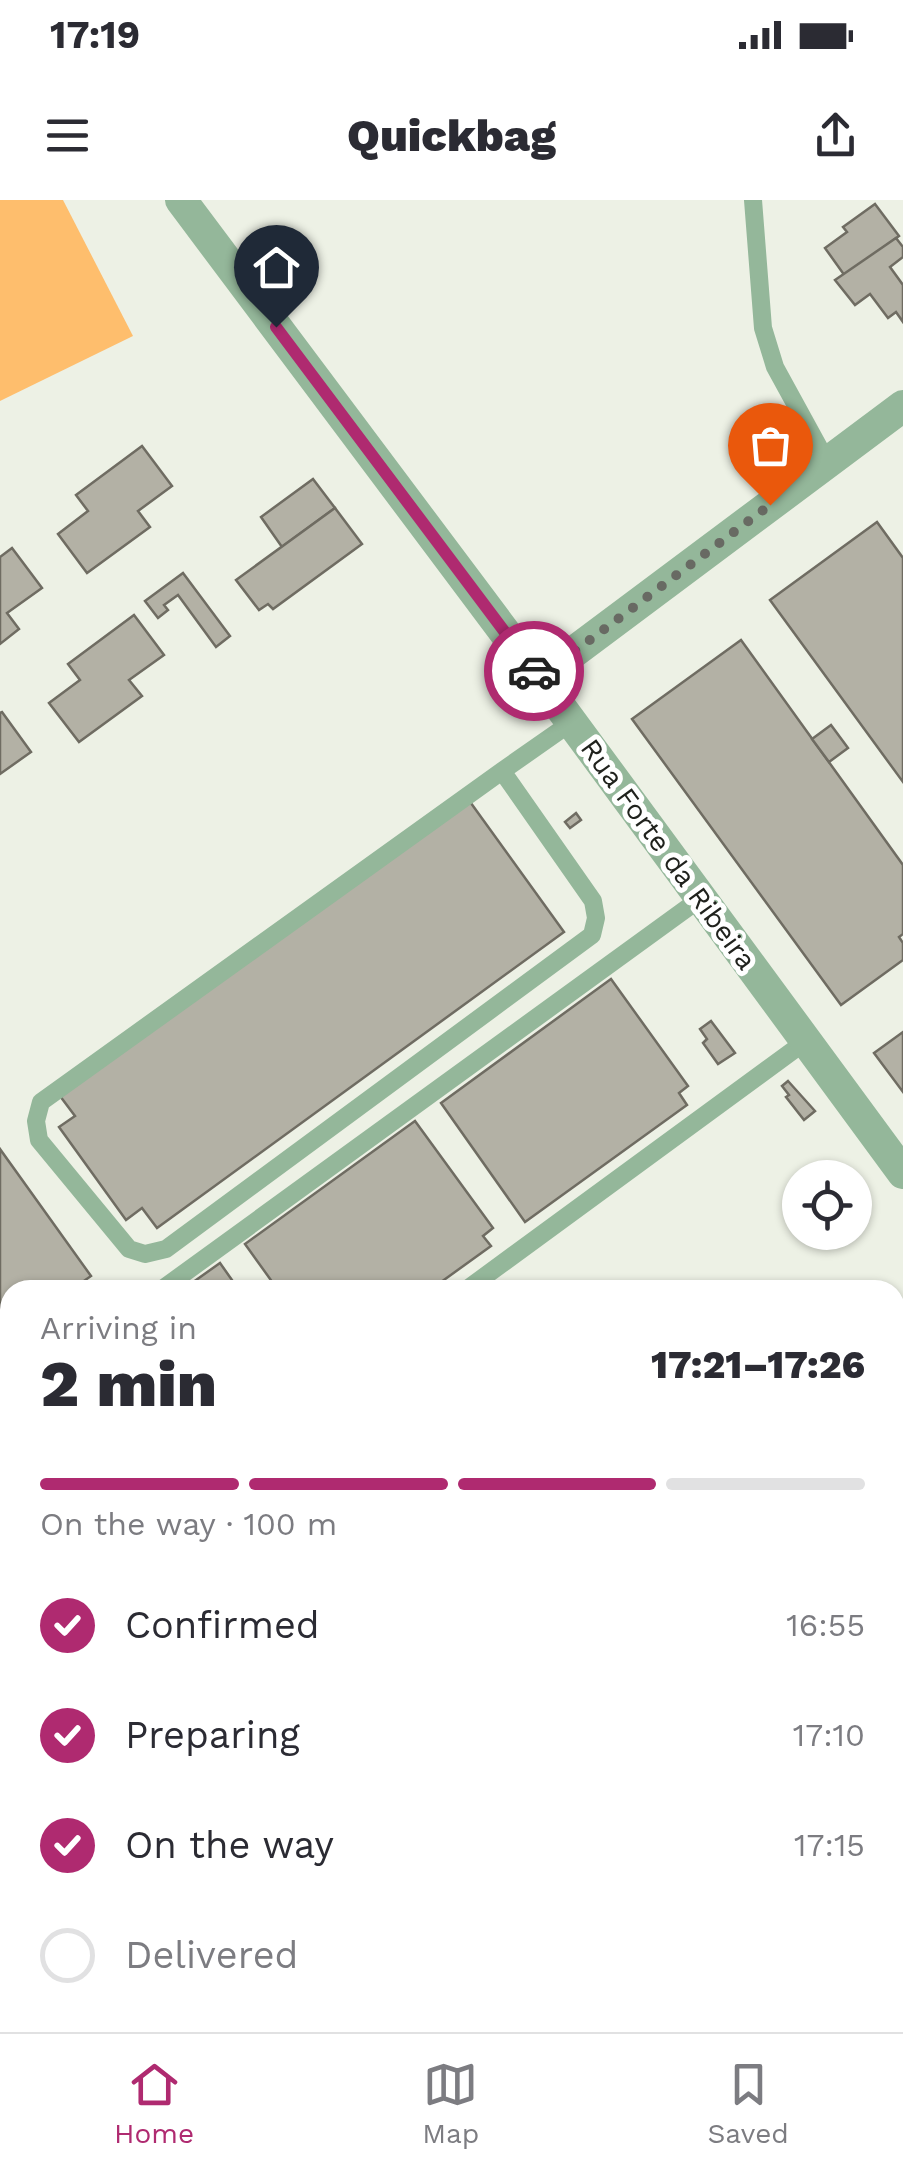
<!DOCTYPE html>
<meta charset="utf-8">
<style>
body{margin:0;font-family:"Work Sans",sans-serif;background:#f7f7f7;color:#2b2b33;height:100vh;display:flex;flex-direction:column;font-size:38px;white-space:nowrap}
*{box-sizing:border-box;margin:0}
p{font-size:32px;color:#7c7c81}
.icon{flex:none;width:55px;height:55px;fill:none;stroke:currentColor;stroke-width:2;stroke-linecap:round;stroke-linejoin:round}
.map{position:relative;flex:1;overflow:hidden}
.sheet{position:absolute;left:0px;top:1080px;width:905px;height:752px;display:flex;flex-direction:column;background:#fff;border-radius:30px 30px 0 0;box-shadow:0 2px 8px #0004}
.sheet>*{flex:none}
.controls{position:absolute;left:782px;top:960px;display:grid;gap:20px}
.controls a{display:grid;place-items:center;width:90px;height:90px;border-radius:50%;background:#fff;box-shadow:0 2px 8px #0004;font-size:50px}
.pin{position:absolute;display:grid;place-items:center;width:85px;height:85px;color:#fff;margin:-102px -42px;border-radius:50% 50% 50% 0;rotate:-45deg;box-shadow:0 0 10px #0007}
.pin .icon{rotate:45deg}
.courier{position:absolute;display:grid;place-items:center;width:100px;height:100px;margin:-50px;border:8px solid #af2a70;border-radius:50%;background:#fff;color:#222;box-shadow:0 2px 12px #0007}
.summary em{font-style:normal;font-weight:800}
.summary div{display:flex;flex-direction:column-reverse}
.summary{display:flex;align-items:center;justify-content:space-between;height:170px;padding:0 40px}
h1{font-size:65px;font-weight:800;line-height:75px}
.bar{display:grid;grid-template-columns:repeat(4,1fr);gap:15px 10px;align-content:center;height:120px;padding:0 40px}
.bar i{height:12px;border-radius:8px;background:#e1e1e2}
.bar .active{background:#af2a70}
.bar p{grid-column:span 4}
ol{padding:0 40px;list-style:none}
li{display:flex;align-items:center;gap:30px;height:110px}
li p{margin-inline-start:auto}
li .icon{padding:10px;border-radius:50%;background:#af2a70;color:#fff;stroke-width:4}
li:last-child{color:#7c7c81}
li i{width:55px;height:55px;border:5px solid #e1e1e2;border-radius:50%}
.status{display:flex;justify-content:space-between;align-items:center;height:70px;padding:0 50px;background:#fff;direction:ltr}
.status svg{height:28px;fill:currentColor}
header{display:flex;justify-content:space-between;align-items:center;height:130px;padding:0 40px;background:#fff;font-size:45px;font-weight:800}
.dock{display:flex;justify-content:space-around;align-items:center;height:140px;border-top:2px solid #e1e1e2;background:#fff;font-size:28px;color:#7c7c81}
.dock a{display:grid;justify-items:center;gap:5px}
.dock .active{color:#af2a70}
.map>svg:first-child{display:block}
.green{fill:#febe6d}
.building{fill:#b3b1a5;stroke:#6f6c62;stroke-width:2.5}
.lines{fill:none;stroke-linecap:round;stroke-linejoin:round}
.lane{stroke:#94b79a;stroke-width:18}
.street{stroke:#94b79a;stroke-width:32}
.done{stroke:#686a63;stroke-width:10;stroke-dasharray:0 18}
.route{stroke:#af2a70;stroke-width:12}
.labels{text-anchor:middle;stroke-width:10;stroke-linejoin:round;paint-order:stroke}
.street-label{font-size:28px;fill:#20221d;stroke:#fff}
</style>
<div class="status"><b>17:19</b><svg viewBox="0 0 49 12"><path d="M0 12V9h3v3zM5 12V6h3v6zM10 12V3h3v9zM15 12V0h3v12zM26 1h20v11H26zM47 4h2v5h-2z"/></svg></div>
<header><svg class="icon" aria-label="menu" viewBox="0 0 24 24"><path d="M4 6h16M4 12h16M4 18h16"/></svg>Quickbag<svg class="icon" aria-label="share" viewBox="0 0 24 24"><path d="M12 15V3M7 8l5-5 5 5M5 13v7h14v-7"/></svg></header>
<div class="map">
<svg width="903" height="1832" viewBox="0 0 903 1832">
<rect width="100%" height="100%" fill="#edf1e5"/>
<!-- green -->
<path class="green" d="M0,0h63l70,136 -133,65z"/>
<!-- building -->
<g class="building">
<path d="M875,4l24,32 -54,40 -20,-28 22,-16 -4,-5z"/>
<path d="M896,38l7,9v10l-13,10 13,18v37l-7,-10 -8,6 -18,-24 -15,11 -20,-25z"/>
<path d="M142,246l30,40 -34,25 12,16 -63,46 -29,-39 30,-23 -12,-16z"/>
<path d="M313,279l22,29 -53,39 -21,-30z"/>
<path d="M335,308l27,36 -89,65 -5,-5 -9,6 -23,-30z"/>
<path d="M877,322l26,36v224l-133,-182z"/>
<path d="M12,348l30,40 -35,25 12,16 -19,15v-87z"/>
<path d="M183,373l47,63 -14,11 -38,-52 -14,10 4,5 -10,8 -13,-17z"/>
<path d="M134,415l30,40 -35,25 13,16 -63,46 -30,-39 31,-23 -12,-16z"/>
<path d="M741,440l162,225v69l-4,3 4,6v17l-62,45 -209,-286z"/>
<path d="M2,512l29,40 -31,22v-61z"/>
<path d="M831,525l17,23 -19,14 -17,-23z"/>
<path d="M468,599l96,133 -407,296 -15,-20 -16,12 -67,-93 16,-11 -15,-20z"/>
<path d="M576,613l5,7 -11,8 -5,-6z"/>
<path d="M611,779l77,107 -9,7 8,12 -162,117 -84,-119z"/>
<path d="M711,821l24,32 -17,11 -15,-21 4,-4 -7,-10z"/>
<path d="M903,832v60l-29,-39z"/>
<path d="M788,881l27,30 -11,9 -18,-23 3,-2 -7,-9z"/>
<path d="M415,921l78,107 -10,8 8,10 -61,44h-152l-33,-46z"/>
<path d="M0,949l91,127 -20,14h-61v43l-10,7z"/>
<path d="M220,1063l19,27h-57z"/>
<path d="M10,1215v169l-4,13 -6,5v-180z"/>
<path d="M903,1470v147l-8,-12v-130z"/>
<path d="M10,1491v82l-10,-13v-61z"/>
<path d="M0,1623l10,13v14l-10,8z"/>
<path d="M10,1676v146h119l-13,10h-116v-149z"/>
<path d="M895,1693l8,11v17l-8,5z"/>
<path d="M401,1822h67l-11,10h-68z"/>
<path d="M564,1822l7,10h-21z"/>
<path d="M847,1822h21l6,10h-40z"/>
</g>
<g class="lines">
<!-- lane -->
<g class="lane">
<path d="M753,0l10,128 12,39 52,95"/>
<path d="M502,571l91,130 3,17 -4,17 -426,314 -21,5 -16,-5 -90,-109 -3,-19 5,-19 461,-331 70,-49"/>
<path d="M161,1090l540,-392"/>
<path d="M466,1090l340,-249"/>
<path d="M0,1207l10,-7"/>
<path d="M0,1430l10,-7"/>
<path d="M0,1470l10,-7"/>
<path d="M0,1589l10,13"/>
<path d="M179,1822l6,10"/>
<path d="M630,1822l7,10"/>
<path d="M711,1822l7,10"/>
</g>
<!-- street -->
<g class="street">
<path d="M181,0l358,478 364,495"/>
<path d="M539,478l364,-272"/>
<path d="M895,1397l8,-6"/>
<path d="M270,1832l13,-10"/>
</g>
</g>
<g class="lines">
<!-- done -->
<path class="done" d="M534,471l5,7 231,-173"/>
<!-- route -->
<path class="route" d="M276,127l258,344"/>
</g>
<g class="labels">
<!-- street labels -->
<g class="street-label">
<text transform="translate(669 654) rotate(54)" y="10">Rua Forte da Ribeira</text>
</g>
</g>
</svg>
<div class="controls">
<a><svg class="icon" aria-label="locate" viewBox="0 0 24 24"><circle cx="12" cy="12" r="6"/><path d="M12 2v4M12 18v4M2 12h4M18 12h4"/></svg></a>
</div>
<div class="pin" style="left:770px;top:305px;background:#ea580c"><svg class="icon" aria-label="bag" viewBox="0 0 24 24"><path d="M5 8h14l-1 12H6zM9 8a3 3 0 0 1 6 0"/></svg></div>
<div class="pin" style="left:276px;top:127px;background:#1f2937"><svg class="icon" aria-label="home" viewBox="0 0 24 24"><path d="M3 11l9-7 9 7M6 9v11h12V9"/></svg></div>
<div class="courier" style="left:534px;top:471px"><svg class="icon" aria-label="car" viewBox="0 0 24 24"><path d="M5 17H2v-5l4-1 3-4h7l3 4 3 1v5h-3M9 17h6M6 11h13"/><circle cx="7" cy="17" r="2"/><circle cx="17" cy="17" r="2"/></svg></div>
<section class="sheet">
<div class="summary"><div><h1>2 min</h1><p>Arriving in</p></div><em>17:21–17:26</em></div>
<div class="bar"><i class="active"></i><i class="active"></i><i class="active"></i><i></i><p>On the way · 100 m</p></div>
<ol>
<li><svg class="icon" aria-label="check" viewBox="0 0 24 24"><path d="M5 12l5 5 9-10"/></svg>Confirmed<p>16:55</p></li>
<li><svg class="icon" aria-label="check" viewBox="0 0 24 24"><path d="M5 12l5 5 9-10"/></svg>Preparing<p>17:10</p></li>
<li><svg class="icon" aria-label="check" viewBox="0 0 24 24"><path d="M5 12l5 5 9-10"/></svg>On the way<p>17:15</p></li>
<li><i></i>Delivered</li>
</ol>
</section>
</div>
<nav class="dock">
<a class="active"><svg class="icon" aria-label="home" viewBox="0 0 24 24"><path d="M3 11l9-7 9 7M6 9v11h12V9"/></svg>Home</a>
<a><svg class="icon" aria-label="map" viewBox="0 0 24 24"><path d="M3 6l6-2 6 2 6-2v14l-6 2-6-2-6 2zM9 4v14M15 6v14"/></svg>Map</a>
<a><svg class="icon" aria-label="saved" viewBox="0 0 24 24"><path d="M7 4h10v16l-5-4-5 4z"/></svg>Saved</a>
</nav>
